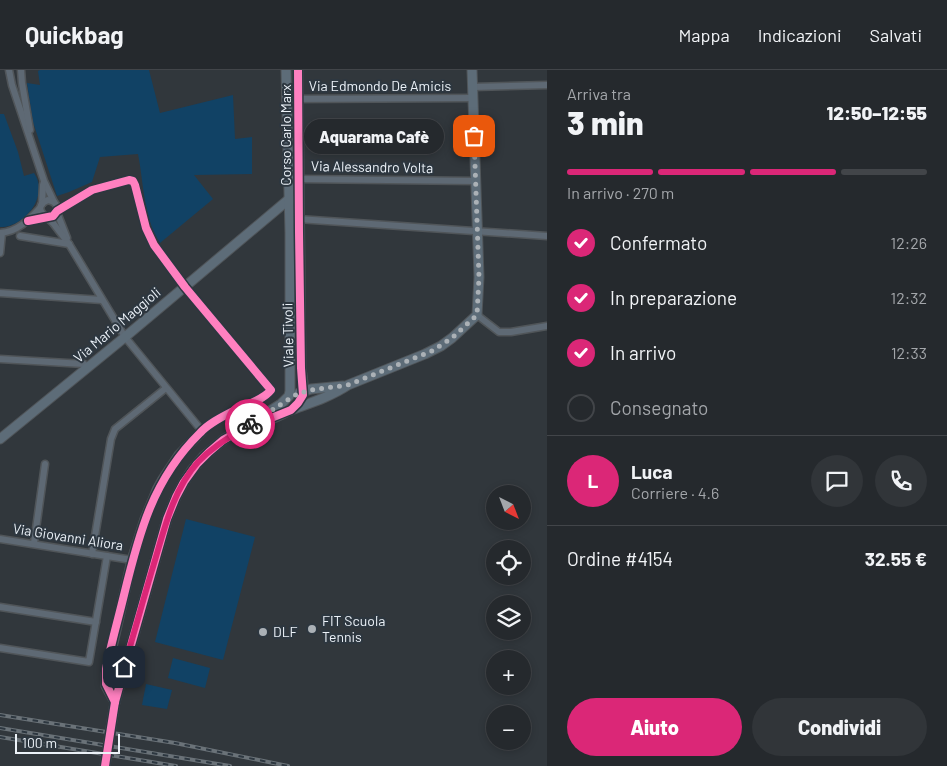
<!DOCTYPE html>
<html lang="it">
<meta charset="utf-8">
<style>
body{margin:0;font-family:Barlow,sans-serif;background:#313539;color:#f1f3f6;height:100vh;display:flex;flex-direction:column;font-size:19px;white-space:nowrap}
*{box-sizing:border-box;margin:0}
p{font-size:16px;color:#a3a6aa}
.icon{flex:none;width:28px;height:28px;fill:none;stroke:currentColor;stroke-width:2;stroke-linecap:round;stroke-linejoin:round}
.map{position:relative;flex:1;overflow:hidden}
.sheet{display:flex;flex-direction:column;background:#25292d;width:400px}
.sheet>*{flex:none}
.needle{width:32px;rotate:138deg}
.controls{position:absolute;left:486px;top:415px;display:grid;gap:10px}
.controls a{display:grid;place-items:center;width:45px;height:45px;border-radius:50%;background:#25292d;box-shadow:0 2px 8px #0003,0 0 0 1px #424549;font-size:25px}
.scale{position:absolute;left:15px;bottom:12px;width:105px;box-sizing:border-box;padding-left:5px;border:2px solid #ecf2f8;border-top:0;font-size:14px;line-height:18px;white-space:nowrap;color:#ecf2f8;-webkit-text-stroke:4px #2d3740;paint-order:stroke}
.pin{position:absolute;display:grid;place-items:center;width:42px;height:42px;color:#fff;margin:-21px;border-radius:10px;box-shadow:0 2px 8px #0006}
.courier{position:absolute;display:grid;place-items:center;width:50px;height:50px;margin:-25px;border:4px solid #db2777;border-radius:50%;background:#fff;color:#222;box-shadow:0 1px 6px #0007}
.bubble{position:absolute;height:35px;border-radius:18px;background:#25292d;box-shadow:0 2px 8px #0003,0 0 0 1px #424549;font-size:16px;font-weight:800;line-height:35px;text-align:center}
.overview em{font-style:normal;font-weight:800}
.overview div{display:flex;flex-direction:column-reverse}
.overview{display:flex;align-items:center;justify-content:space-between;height:85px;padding:0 20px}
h1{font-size:32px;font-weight:800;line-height:38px}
.bar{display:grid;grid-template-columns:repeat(4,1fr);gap:8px 5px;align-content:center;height:60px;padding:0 20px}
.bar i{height:6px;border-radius:4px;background:#424549}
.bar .active{background:#db2777}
.bar p{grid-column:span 4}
.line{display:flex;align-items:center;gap:12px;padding:0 20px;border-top:1px solid #424549}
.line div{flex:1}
.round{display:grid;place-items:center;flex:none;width:52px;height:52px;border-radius:26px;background:#313539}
ol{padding:0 20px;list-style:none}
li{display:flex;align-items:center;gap:15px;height:55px}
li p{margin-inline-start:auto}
li .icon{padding:5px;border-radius:50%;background:#db2777;color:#fff;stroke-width:4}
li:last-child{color:#a3a6aa}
li i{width:28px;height:28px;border:2px solid #424549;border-radius:50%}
.cta{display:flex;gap:10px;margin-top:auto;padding:10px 20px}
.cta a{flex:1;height:58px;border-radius:30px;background:#db2777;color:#fff;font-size:20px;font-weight:800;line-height:58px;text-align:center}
.cta a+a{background:#313539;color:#f1f3f6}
header{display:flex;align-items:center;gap:30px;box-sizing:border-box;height:70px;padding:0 25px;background:#25292d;border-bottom:1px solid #424549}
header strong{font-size:24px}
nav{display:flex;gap:28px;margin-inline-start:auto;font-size:18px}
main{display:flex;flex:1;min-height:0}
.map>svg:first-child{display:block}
.green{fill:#114265}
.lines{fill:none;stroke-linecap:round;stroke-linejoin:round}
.street-casing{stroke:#505559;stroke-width:9}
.secondary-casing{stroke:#505559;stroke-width:11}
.street{stroke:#5e6974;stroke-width:6}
.secondary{stroke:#5d6c78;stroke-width:9}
.rail-casing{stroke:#6a7278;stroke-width:4}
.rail{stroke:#2d3740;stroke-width:2;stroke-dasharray:5.5;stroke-linecap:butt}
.secondary-bridge-casing{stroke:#505559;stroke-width:11;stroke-linecap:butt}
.secondary-bridge{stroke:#5d6c78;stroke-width:9}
.cycleway-casing{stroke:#2d3740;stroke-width:11}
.cycleway{stroke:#ff80c0;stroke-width:8}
.done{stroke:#abb1b6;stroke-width:5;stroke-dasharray:0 9}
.route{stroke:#db2777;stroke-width:6}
.poi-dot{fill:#abb1b6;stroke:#2d3740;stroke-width:2}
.labels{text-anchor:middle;stroke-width:4;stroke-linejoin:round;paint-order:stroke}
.street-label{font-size:14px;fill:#ecf2f8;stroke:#2d3740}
.poi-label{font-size:14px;fill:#ecf2f8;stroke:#2d3740;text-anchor:start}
</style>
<header>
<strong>Quickbag</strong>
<nav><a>Mappa</a><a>Indicazioni</a><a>Salvati</a></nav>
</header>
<main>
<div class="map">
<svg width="547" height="696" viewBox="0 0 547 696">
<rect width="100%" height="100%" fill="#31373c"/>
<!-- green -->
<g class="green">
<path d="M40,0h109l11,43 73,-18 2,44 17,-2v37l-58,1 19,24 -53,44c-17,-26 -16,-59 -22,-89l-38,3 -8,25 -23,10 -12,4 -24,-74 -6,-39 13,2 -2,-14z"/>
<path d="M0,44h4l14,38 6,24 10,-3c16,23 -10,55 -34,54z"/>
<path d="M186,449l69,18 -32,123 -68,-18z"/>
<path d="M173,588l37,10 -5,20 -37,-10z"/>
<path d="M146,614l26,6 -5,19 -25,-4z"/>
</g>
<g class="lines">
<defs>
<g id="street">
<path d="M9,0l3,15 32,96 10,21 3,4 1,9 9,23"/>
<path d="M21,0l1,13 8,47"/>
<path d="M473,17l74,-2"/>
<path d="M287,29l186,-1"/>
<path d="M299,109l177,2"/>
<path d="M42,134l1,-19 1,-3"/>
<path d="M298,149l249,17"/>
<path d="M28,151l25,-5 4,-5 35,-21 37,-10 4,1 2,4 11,43 8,17 31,42 86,102 -1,3c-21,15 -48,22 -68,39l-77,-94 -56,-93 -16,-21 -11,-10 -2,-4 1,-4 3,-3 4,-2 6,2"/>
<path d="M0,163c17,-1 29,-13 40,-25"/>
<path d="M20,166l49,8"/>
<path d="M0,183l2,-20"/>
<path d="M0,223l102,7"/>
<path d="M477,245l22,17h12l36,-6"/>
<path d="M0,289l84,5 3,4"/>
<path d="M0,469l132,21"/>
<path d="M34,473l11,-79"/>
<path d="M92,484l19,-115 4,-10 51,-41"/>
<path d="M0,537l96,15"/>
<path d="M0,578l89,14 18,-106"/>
</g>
<g id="secondary">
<path d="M299,323l12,-4 32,-3"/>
<path d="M291,340c19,-7 39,-13 57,-25l77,-31 16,-8 11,-8 25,-23 2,-38 -7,-207"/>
<path d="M256,355c14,-6 45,-14 47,-33 1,-7 -1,-16 -2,-24l-3,-298"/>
<path d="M0,369l125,-102 163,-137h3"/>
<path d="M115,632l52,-183 9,-22 8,-15 8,-12 11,-13 20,-17 58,-36 8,-8 1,-5v-158l-4,-163"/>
<path d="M115,632l-9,-16v-12l26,-114 13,-41 12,-29 6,-11 16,-24 23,-24"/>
</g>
</defs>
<!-- street casing -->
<use href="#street" class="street-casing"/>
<!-- secondary casing -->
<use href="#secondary" class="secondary-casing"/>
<!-- street -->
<use href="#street" class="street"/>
<!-- secondary -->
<use href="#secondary" class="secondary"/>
<defs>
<g id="rail">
<path d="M0,645l175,28 113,23"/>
<path d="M0,658l230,38"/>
<path d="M0,667l176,29"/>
</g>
</defs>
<!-- rail casing -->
<use href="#rail" class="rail-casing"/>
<!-- rail -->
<use href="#rail" class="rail"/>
<defs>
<path id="secondary-bridge" d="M105,696l10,-64"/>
</defs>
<!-- secondary-bridge casing -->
<use href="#secondary-bridge" class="secondary-bridge-casing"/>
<!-- secondary-bridge -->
<use href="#secondary-bridge" class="secondary-bridge"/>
<defs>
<g id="cycleway">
<path d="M28,151l25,-5 4,-5 35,-21 37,-10 4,1 2,4 11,43 8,17 31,42 86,103c-7,9 -22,14 -32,18 -13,7 -29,14 -39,25 -47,46 -61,100 -76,162 -6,25 -13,49 -18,74v15l9,18"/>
<path d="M105,696l10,-64 5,-18 47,-165 9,-22 8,-15 13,-18 12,-12 14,-12 16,-9 52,-21 7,-7 5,-8 -2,-27 -2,-136 -1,-162"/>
</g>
</defs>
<!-- cycleway casing -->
<use href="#cycleway" class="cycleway-casing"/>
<!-- cycleway -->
<use href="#cycleway" class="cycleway"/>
</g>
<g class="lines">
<!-- done -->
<path class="done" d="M250,354l47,-30 14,-4 37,-5 84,-34 20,-13 25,-23 2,-38 -5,-141"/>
<!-- route -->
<path class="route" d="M124,597c10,-33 19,-67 29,-100 11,-36 19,-76 45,-105 15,-16 34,-26 52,-38"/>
</g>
<!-- markers -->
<g class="poi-dot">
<circle cx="312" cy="559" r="5"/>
<circle cx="263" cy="562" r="5"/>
</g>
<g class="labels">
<!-- street labels -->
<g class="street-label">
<text x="380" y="21">Via Edmondo De Amicis</text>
<text transform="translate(286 65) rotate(-90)" y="5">Corso Carlo Marx</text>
<text transform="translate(372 97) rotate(1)" y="5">Via Alessandro Volta</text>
<text transform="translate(117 255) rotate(-40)" y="5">Via Mario Maggioli</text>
<text transform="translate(288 265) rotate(-91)" y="5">Viale Tivoli</text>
<text transform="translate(68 467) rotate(9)" y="5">Via Giovanni Aliora</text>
</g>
<!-- poi labels -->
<g class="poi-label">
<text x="322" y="556">FIT Scuola<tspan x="322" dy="16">Tennis</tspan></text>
<text x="273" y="567">DLF</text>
</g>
</g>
</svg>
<div class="controls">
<a><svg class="needle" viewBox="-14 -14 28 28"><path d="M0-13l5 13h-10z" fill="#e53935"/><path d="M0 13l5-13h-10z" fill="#a3a6aa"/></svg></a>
<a><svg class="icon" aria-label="locate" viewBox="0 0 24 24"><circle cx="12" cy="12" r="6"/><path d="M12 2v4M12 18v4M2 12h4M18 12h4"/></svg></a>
<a><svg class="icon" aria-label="layers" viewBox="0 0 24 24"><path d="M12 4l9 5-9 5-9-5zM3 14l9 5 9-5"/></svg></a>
<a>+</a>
<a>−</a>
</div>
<div class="scale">100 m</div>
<div class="pin" style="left:474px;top:66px;background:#ea580c"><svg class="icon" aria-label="bag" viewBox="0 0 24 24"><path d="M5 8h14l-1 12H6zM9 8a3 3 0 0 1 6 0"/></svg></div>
<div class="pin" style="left:124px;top:597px;background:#1f2937"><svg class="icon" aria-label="home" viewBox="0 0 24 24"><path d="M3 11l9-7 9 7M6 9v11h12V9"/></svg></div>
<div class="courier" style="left:250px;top:354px"><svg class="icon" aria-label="bike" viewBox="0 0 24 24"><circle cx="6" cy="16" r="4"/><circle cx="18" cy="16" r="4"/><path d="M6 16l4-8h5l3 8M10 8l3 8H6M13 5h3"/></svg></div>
<div class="bubble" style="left:304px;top:49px;width:140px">Aquarama Cafè</div>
</div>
<section class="sheet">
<div class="overview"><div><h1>3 min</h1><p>Arriva tra</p></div><em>12:50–12:55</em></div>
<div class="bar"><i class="active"></i><i class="active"></i><i class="active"></i><i></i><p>In arrivo · 270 m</p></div>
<ol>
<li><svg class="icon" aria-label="check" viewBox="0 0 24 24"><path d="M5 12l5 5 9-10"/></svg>Confermato<p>12:26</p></li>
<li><svg class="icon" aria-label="check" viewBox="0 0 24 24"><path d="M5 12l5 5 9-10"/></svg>In preparazione<p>12:32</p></li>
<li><svg class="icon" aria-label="check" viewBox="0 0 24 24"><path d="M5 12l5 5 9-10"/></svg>In arrivo<p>12:33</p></li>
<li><i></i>Consegnato</li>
</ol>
<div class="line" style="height:90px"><b class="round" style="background:#db2777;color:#fff">L</b><div><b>Luca</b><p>Corriere · 4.6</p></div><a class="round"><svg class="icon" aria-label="chat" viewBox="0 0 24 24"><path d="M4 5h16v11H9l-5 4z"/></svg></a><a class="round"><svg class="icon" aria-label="phone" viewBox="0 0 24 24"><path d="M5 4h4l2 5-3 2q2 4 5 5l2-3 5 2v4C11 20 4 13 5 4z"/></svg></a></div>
<div class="line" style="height:65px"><div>Ordine #4154</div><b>32.55 €</b></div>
<div class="cta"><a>Aiuto</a><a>Condividi</a></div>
</section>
</main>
